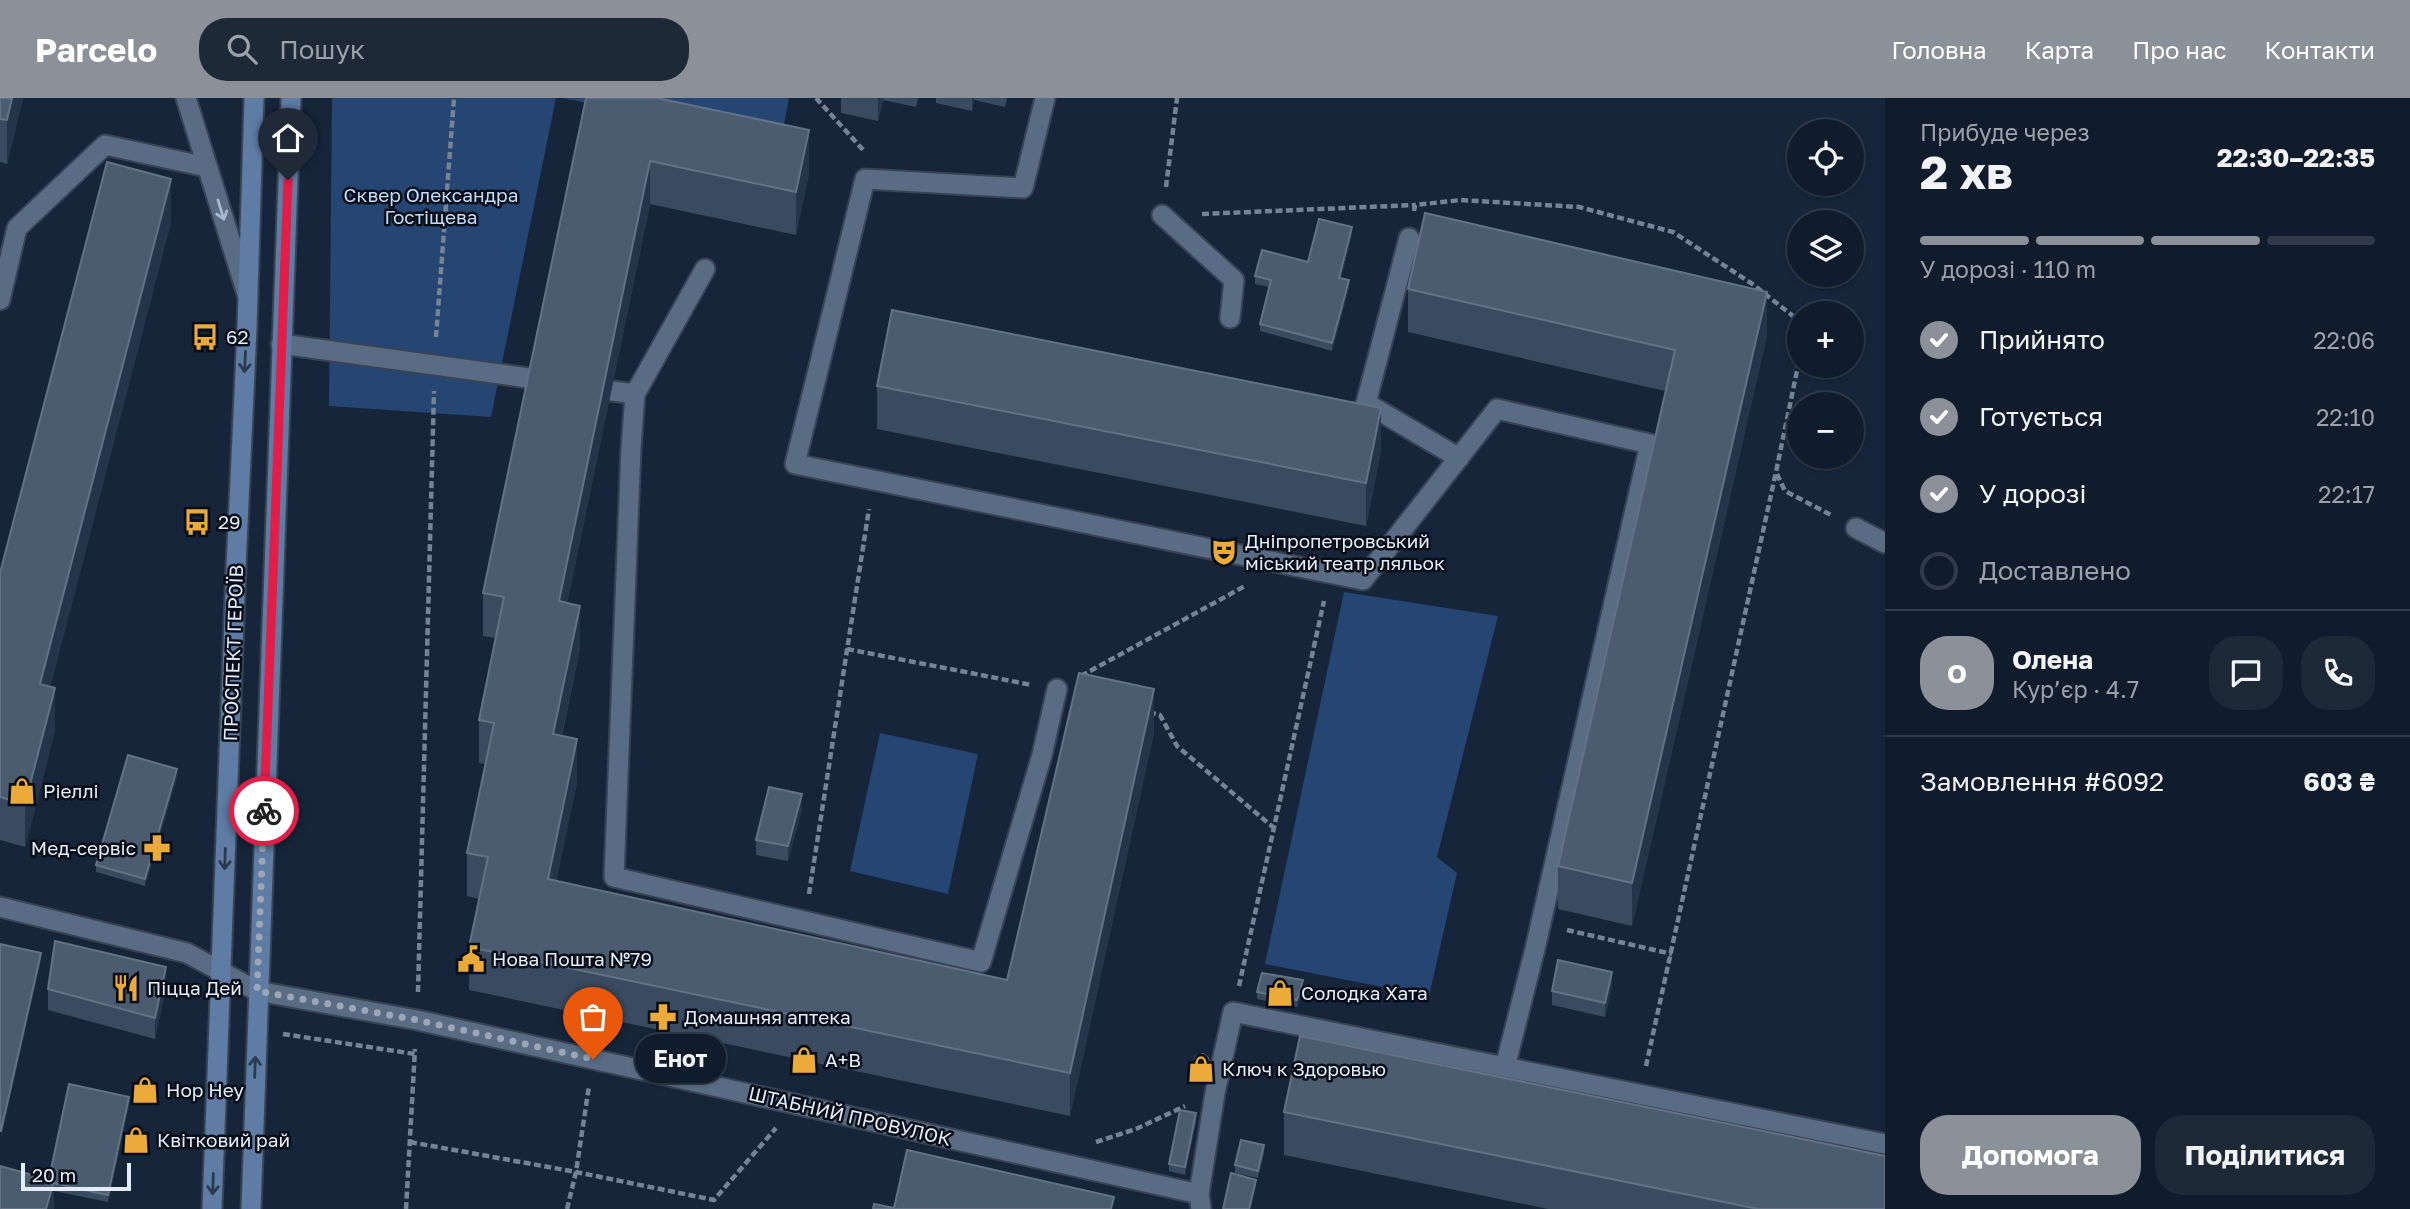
<!DOCTYPE html>
<html lang="uk">
<meta charset="utf-8">
<style>
body{margin:0;font-family:"Golos Text",sans-serif;background:#1e2938;color:#f1f3f6;height:100vh;display:flex;flex-direction:column;font-size:26px;white-space:nowrap}
*{box-sizing:border-box;margin:0}
p{font-size:23px;color:#9ca1a9}
.icon{flex:none;width:38px;height:38px;fill:none;stroke:currentColor;stroke-width:2;stroke-linecap:round;stroke-linejoin:round}
.map{position:relative;flex:1;overflow:hidden}
.drawer{display:flex;flex-direction:column;background:#101c2c;width:525px}
.drawer>*{flex:none}
.fabs{position:absolute;left:1787px;top:21px;display:grid;gap:14px}
.fabs a{display:grid;place-items:center;width:77px;height:77px;border-radius:50%;background:#101c2c;box-shadow:0 2px 5px #0004,0 0 0 2px #303a48;font-size:35px}
.scale{position:absolute;left:21px;bottom:18px;width:110px;box-sizing:border-box;padding-left:7px;border:4px solid #e2ecfa;border-top:0;font-size:19px;line-height:24px;white-space:nowrap;color:#e2ecfa;-webkit-text-stroke:5px #080e17;paint-order:stroke}
.pin{position:absolute;display:grid;place-items:center;width:60px;height:60px;color:#fff;margin:-72px -30px;border-radius:50% 50% 50% 0;rotate:-45deg;box-shadow:0 0 7px #0007}
.pin .icon{rotate:45deg}
.courier{position:absolute;display:grid;place-items:center;width:70px;height:70px;margin:-35px;border:5px solid #e11d48;border-radius:50%;background:#fff;color:#222;box-shadow:0 2px 9px #0007}
.bubble{position:absolute;height:49px;border-radius:24px;background:#101c2c;box-shadow:0 2px 5px #0004,0 0 0 2px #303a48;font-size:23px;font-weight:700;line-height:49px;text-align:center}
.summary em{font-style:normal;font-weight:700}
.summary div{display:flex;flex-direction:column-reverse}
.summary{display:flex;align-items:center;justify-content:space-between;height:119px;padding:0 35px}
h1{font-size:46px;font-weight:700;line-height:52px}
.bar{display:grid;grid-template-columns:repeat(4,1fr);gap:10px 7px;align-content:center;height:84px;padding:0 35px}
.bar i{height:9px;border-radius:5px;background:#303a48}
.bar .on{background:#8c9099}
.bar p{grid-column:span 4}
.line{display:flex;align-items:center;gap:18px;padding:0 35px;border-top:2px solid #303a48}
.line div{flex:1}
.round{display:grid;place-items:center;flex:none;width:74px;height:74px;border-radius:28px;background:#1e2938}
ol{padding:0 35px;list-style:none}
li{display:flex;align-items:center;gap:21px;height:77px}
li p{margin-inline-start:auto}
li .icon{padding:7px;border-radius:50%;background:#8c9099;color:#fff;stroke-width:4}
li:last-child{color:#9ca1a9}
li i{width:38px;height:38px;border:4px solid #303a48;border-radius:50%}
.cta{display:flex;gap:14px;margin-top:auto;padding:14px 35px}
.cta a{flex:1;height:80px;border-radius:28px;background:#8c9099;color:#fff;font-size:28px;font-weight:700;line-height:80px;text-align:center}
.cta a+a{background:#1e2938;color:#f1f3f6}
header{display:flex;align-items:center;gap:42px;box-sizing:border-box;height:98px;padding:0 35px;background:#8c9099;color:#fff}
header strong{font-size:33px}
nav{display:flex;gap:38px;margin-inline-start:auto;font-size:24px}
.search{width:490px;height:63px;background:#1e2938;display:flex;align-items:center;gap:18px;box-sizing:border-box;padding:0 24px;border-radius:28px;color:#9ca1a9;font-size:26px}
main{display:flex;flex:1;min-height:0}
.map>svg:first-child{display:block}
.green{fill:#254572}
.lines{fill:none;stroke-linecap:round;stroke-linejoin:round}
.service-casing{stroke:#384354;stroke-width:23}
.minor-casing{stroke:#384354;stroke-width:23}
.secondary-casing{stroke:#384354;stroke-width:23}
.path{stroke:#768395;stroke-width:4.5;stroke-dasharray:7 3.5;stroke-linecap:butt}
.service{stroke:#5a6c84;stroke-width:19}
.minor{stroke:#5a6c84;stroke-width:19}
.secondary{stroke:#5f7ca4;stroke-width:19}
.wall{fill:#3a4a60}
.shaded-wall{fill:#24344a}
.building{fill:#4c5c70;stroke:#637286;stroke-width:2}
.oneway{stroke:#acb9cb}
.oneway2{stroke:#2b3a4f}
.done{stroke:#9ba6b7;stroke-width:7;stroke-dasharray:0 12.6}
.route{stroke:#e11d48;stroke-width:9}
.labels{text-anchor:middle;stroke-width:5;stroke-linejoin:round;paint-order:stroke}
.park-label{font-size:19px;fill:#c3dbfb;stroke:#080e17}
.poi-label{font-size:19px;fill:#e2ecfa;stroke:#080e17;text-anchor:start}
.street-label{font-size:19px;fill:#e2ecfa;stroke:#080e17}
</style>
<header>
<strong>Parcelo</strong>
<div class="search"><svg class="icon" aria-label="search" viewBox="0 0 24 24"><circle cx="10" cy="10" r="6"/><path d="M15 15l6 6"/></svg>Пошук</div>
<nav><a>Головна</a><a>Карта</a><a>Про нас</a><a>Контакти</a></nav>
</header>
<main>
<div class="map">
<svg width="1885" height="1111" viewBox="0 0 1885 1111">
<rect width="100%" height="100%" fill="#16253a"/>
<!-- green -->
<g class="green">
<path d="M332,0h224l-65,319 -162,-11z"/>
<path d="M562,0h227l-8,42z"/>
<path d="M1344,494l154,24 -61,241 20,16 -28,123 -164,-32z"/>
<path d="M880,635l98,21 -30,140 -98,-23z"/>
</g>
<g class="lines">
<defs>
<g id="service">
<path d="M186,0l61,196"/>
<path d="M1045,0l-22,90 -158,-9 -70,285 568,116 134,-171 153,35 -115,505 -30,118"/>
<path d="M1162,117l72,65 -4,38"/>
<path d="M1409,140l-43,165 93,55"/>
<path d="M705,171l-70,125 -4,54 -17,429 367,85 61,-207 15,-66"/>
<path d="M0,202l17,-72 88,-83 102,22"/>
<path d="M281,246l255,35"/>
<path d="M612,293l23,3"/>
<path d="M1199,1096l16,-101 18,-81 652,132"/>
</g>
<g id="minor">
<path d="M1856,430l29,15"/>
<path d="M0,809l187,46 70,38 160,29 782,174 2,15"/>
</g>
<g id="secondary">
<path d="M212,1111l24,-642 11,-239 7,-230"/>
<path d="M251,1111l40,-1111"/>
</g>
</defs>
<!-- service casing -->
<use href="#service" class="service-casing"/>
<!-- minor casing -->
<use href="#minor" class="minor-casing"/>
<!-- secondary casing -->
<use href="#secondary" class="secondary-casing"/>
<!-- path -->
<g class="path">
<path d="M816,0l49,54"/>
<path d="M1166,89l11,-89"/>
<path d="M1414,113l1,-6 46,-5 118,7 94,25 78,51 42,33 6,14"/>
<path d="M1202,116l213,-9"/>
<path d="M436,239l18,-239"/>
<path d="M1799,263l-23,111 9,19 48,25"/>
<path d="M847,551l185,36"/>
<path d="M1081,578l164,-90"/>
<path d="M1149,614l11,3 17,31 97,82"/>
<path d="M809,796l60,-385"/>
<path d="M1567,832l105,24"/>
<path d="M1239,888l85,-385"/>
<path d="M418,894l16,-601"/>
<path d="M283,936l132,20"/>
<path d="M1646,968l130,-594"/>
<path d="M410,1044l166,30 138,28 62,-72"/>
<path d="M1096,1044l40,-13 49,-23"/>
<path d="M406,1111l9,-160"/>
<path d="M567,1111l9,-37 13,-86"/>
</g>
<!-- service -->
<use href="#service" class="service"/>
<!-- minor -->
<use href="#minor" class="minor"/>
<!-- secondary -->
<use href="#secondary" class="secondary"/>
</g>
<!-- wall -->
<g class="wall">
<path d="M0,0h23l-16,66 -7,-2z"/>
<path d="M586,0l223,75 -13,62 -146,-31 -83,399 13,46 -18,87 15,46 -21,99 451,99 147,-248 -84,384 -601,-126v-43l10,-48 -12,-3v-43l18,-89 -6,-1v-43l17,-82 -13,-2v-43z"/>
<path d="M841,0h77l-2,9 -33,-7 -5,21 -37,-8z"/>
<path d="M936,0h71l-2,9 -31,-7 -2,11 -36,-8z"/>
<path d="M171,124l-121,465 5,44 -30,116 -25,-7v-267z"/>
<path d="M1352,137l-11,43 8,10 -17,63 -72,-20v-7l9,-37 -14,-3v-8l53,-14z"/>
<path d="M1408,191l359,46 -135,591 -74,-17v-43l107,-475 -257,-59z"/>
<path d="M877,288l504,65 -15,75 -489,-97z"/>
<path d="M177,679l-32,109 -49,-14v-7z"/>
<path d="M802,711l-14,52 -32,-6v-15z"/>
<path d="M1612,889l-7,30 -53,-12v-14z"/>
<path d="M166,890l-11,51 -107,-29v-21z"/>
<path d="M1303,890l-6,19 -40,-8v-7z"/>
<path d="M1196,958l13,14 -3,5 -7,1 -5,-8v-8z"/>
<path d="M129,1007l-21,97 -54,-11v18l-5,-30z"/>
<path d="M1284,1014l601,97h-337l-264,-54z"/>
<path d="M1196,1023l-11,54 -16,-4v-7z"/>
<path d="M1264,1055l-6,25 -23,-5v-8z"/>
</g>
<!-- shaded-wall -->
<g class="shaded-wall">
<path d="M12,0h11l-16,66v-44z"/>
<path d="M878,0h5l-5,23z"/>
<path d="M972,0h2l-2,13z"/>
<path d="M809,32v43l-13,62v-43z"/>
<path d="M650,63v43l-91,440v-43z"/>
<path d="M171,81v43l-131,505v-43z"/>
<path d="M1352,129v8l-13,50v-7z"/>
<path d="M1349,182v8l-17,63v-8z"/>
<path d="M1767,194v43l-135,591v-43z"/>
<path d="M1381,310v43l-15,75v-43z"/>
<path d="M580,508v43l-27,128v-43z"/>
<path d="M55,590v43l-30,116v-43z"/>
<path d="M1154,591v43l-84,384v-43z"/>
<path d="M577,641v43l-29,140v-43z"/>
<path d="M177,671v8l-32,109v-7z"/>
<path d="M802,696v15l-14,52v-15z"/>
<path d="M41,855v8l-40,177v-7z"/>
<path d="M166,869v21l-11,51v-21z"/>
<path d="M1612,874v15l-7,30v-14z"/>
<path d="M1303,882v8l-6,19v-7z"/>
<path d="M1209,965v7l-3,5v-7z"/>
<path d="M129,999v8l-21,97v-7z"/>
<path d="M1196,1015v8l-11,54v-8z"/>
<path d="M1264,1047v8l-6,25v-7z"/>
<path d="M1256,1082v7l-5,22h-2z"/>
<path d="M54,1083v28h-8z"/>
</g>
<!-- building -->
<g class="building">
<path d="M0,0h12l-5,22 -7,-1z"/>
<path d="M586,0h71l152,32 -13,62 -146,-31 -91,440 21,5 -27,128 24,5 -29,140 459,101 72,-307 75,16 -84,384 -601,-126 19,-90 -21,-4 27,-130 -15,-3 25,-123 -21,-4z"/>
<path d="M107,64l64,17 -131,505 15,4 -30,116 -25,-7v-224z"/>
<path d="M1425,115l342,79 -135,591 -74,-17 117,-516 -267,-61z"/>
<path d="M1319,121l33,8 -13,51 10,2 -17,63 -72,-19 11,-44 -16,-4 7,-26 46,12z"/>
<path d="M892,212l489,98 -15,75 -489,-97z"/>
<path d="M128,657l49,14 -32,110 -49,-14z"/>
<path d="M769,689l33,7 -14,52 -32,-6z"/>
<path d="M55,843l111,26 -11,51 -107,-29z"/>
<path d="M0,846l41,9 -40,178h-1z"/>
<path d="M1558,862l54,12 -7,31 -53,-12z"/>
<path d="M1262,875l41,7 -6,20 -40,-8z"/>
<path d="M1300,938l585,120v53h-127l-474,-97z"/>
<path d="M1203,956l5,4 1,5 -3,5 -7,1 -5,-9 2,-4z"/>
<path d="M69,986l60,13 -21,98 -55,-12 1,-2 -5,-2z"/>
<path d="M1180,1012l16,3 -11,54 -16,-3z"/>
<path d="M1241,1042l23,5 -6,26 -23,-6z"/>
<path d="M907,1052l207,47 -3,12h-238l1,-5 20,4z"/>
<path d="M0,1068l54,15 -8,28h-46z"/>
<path d="M1231,1075l25,7 -7,29h-26z"/>
</g>
<!-- one-way arrows -->
<defs><path id="oneway-shaft" d="M-6 0H5M1.5-3L5.5 0L1.5 3" fill="none" stroke-width="1.6" stroke-linecap="round" stroke-linejoin="round" transform="scale(1.75)"/></defs>
<use class="oneway" href="#oneway-shaft" transform="translate(221 112) rotate(73)"/>
<g class="oneway2">
<use href="#oneway-shaft" transform="translate(245 264) rotate(93)"/>
<use href="#oneway-shaft" transform="translate(225 761) rotate(92)"/>
<use href="#oneway-shaft" transform="translate(255 969) rotate(-88)"/>
<use href="#oneway-shaft" transform="translate(213 1086) rotate(92)"/>
</g>
<g class="lines">
<!-- done -->
<path class="done" d="M264,713l-7,180 160,29 176,39"/>
<!-- route -->
<path class="route" d="M264,713l24,-631"/>
</g>
<!-- icons -->
<defs>
<symbol id="bus-bare" viewBox="-9 -9 18 18"><path d="M-5-6H5V4H4V6H2V4H-2V6H-4V4H-5ZM-3.5-4V0h7V-4ZM-3.5 1.2v1.5H-2V1.2ZM2 1.2v1.5H3.5V1.2Z" fill="#ebaa39" stroke="#080e17" stroke-width="2.5" paint-order="stroke"/></symbol>
<symbol id="theatre-bare" viewBox="-9 -9 18 18"><path d="M-5-5.5Q0-4 5-5.5V0Q5 5 0 6Q-5 5-5 0ZM-3.3-2.5H-1v1.5H-3.3ZM1-2.5H3.3v1.5H1ZM-2.8 1Q0 5.5 2.8 1Z" fill="#ebaa39" stroke="#080e17" stroke-width="2.5" paint-order="stroke"/></symbol>
<symbol id="shop-bare" viewBox="-9 -9 18 18"><path d="M-5-2.5h2.3a2.7 3.5 0 0 1 5.4 0H5L5.5 6h-11ZM-1.5-2.5h3a1.5 2.3 0 0 0-3 0Z" fill="#ebaa39" stroke="#080e17" stroke-width="2.5" paint-order="stroke"/></symbol>
<symbol id="pharmacy-bare" viewBox="-9 -9 18 18"><path d="M-2-6h4v4h4v4h-4v4h-4v-4h-4v-4h4Z" fill="#ebaa39" stroke="#080e17" stroke-width="2.5" paint-order="stroke"/></symbol>
<symbol id="civic-bare" viewBox="-9 -9 18 18"><path d="M-.6-6.5H3V-4.5H.6V-3L4-1V1h2V6H-6V1h2V-1L-.6-3ZM-1.2 2.5V6h2.4V2.5Z" fill="#ebaa39" stroke="#080e17" stroke-width="2.5" paint-order="stroke"/></symbol>
<symbol id="restaurant-bare" viewBox="-9 -9 18 18"><path d="M-5-6h1v4h1v-4h1v4h1v-4h1v5L-1.5 .5V6h-2V.5L-5-1ZM5-6V6H3V1.5H1.5Q1.5-4 5-6Z" fill="#ebaa39" stroke="#080e17" stroke-width="2.5" paint-order="stroke"/></symbol>
</defs>
<g fill-rule="evenodd">
<use href="#bus-bare" x="186" y="220" width="38" height="38"/>
<use href="#bus-bare" x="178" y="405" width="38" height="38"/>
<use href="#theatre-bare" x="1205" y="435" width="38" height="38"/>
<use href="#shop-bare" x="3" y="674" width="38" height="38"/>
<use href="#pharmacy-bare" x="138" y="731" width="38" height="38"/>
<use href="#civic-bare" x="452" y="842" width="38" height="38"/>
<use href="#restaurant-bare" x="107" y="871" width="38" height="38"/>
<use href="#shop-bare" x="1261" y="876" width="38" height="38"/>
<use href="#pharmacy-bare" x="644" y="900" width="38" height="38"/>
<use href="#shop-bare" x="785" y="943" width="38" height="38"/>
<use href="#shop-bare" x="1182" y="952" width="38" height="38"/>
<use href="#shop-bare" x="126" y="973" width="38" height="38"/>
<use href="#shop-bare" x="117" y="1023" width="38" height="38"/>
</g>
<g class="labels">
<!-- park labels -->
<g class="park-label">
<text x="431" y="104">Сквер Олександра<tspan x="431" dy="22">Гостіщева</tspan></text>
</g>
<!-- poi labels -->
<g class="poi-label">
<text x="226" y="246">62</text>
<text x="218" y="431">29</text>
<text x="1245" y="450">Дніпропетровський<tspan x="1245" dy="22">міський театр ляльок</tspan></text>
<text x="43" y="700">Ріеллі</text>
<text x="136" y="757" text-anchor="end">Мед-сервіс</text>
<text x="492" y="868">Нова Пошта №79</text>
<text x="147" y="897">Піцца Дей</text>
<text x="1301" y="902">Солодка Хата</text>
<text x="684" y="926">Домашняя аптека</text>
<text x="825" y="969">A+B</text>
<text x="1222" y="978">Ключ к Здоровью</text>
<text x="166" y="999">Hop Hey</text>
<text x="157" y="1049">Квітковий рай</text>
</g>
<!-- street labels -->
<g class="street-label">
<text transform="translate(233 555) rotate(-88)" y="7">ПРОСПЕКТ ГЕРОЇВ</text>
<text transform="translate(850 1018) rotate(13)" y="7">ШТАБНИЙ ПРОВУЛОК</text>
</g>
</g>
</svg>
<div class="fabs">
<a><svg class="icon" aria-label="locate" viewBox="0 0 24 24"><circle cx="12" cy="12" r="6"/><path d="M12 2v4M12 18v4M2 12h4M18 12h4"/></svg></a>
<a><svg class="icon" aria-label="layers" viewBox="0 0 24 24"><path d="M12 4l9 5-9 5-9-5zM3 14l9 5 9-5"/></svg></a>
<a>+</a>
<a>−</a>
</div>
<div class="scale">20 m</div>
<div class="pin" style="left:593px;top:961px;background:#ea580c"><svg class="icon" aria-label="bag" viewBox="0 0 24 24"><path d="M5 8h14l-1 12H6zM9 8a3 3 0 0 1 6 0"/></svg></div>
<div class="pin" style="left:288px;top:82px;background:#1f2937"><svg class="icon" aria-label="home" viewBox="0 0 24 24"><path d="M3 11l9-7 9 7M6 9v11h12V9"/></svg></div>
<div class="courier" style="left:264px;top:713px"><svg class="icon" aria-label="bike" viewBox="0 0 24 24"><circle cx="6" cy="16" r="4"/><circle cx="18" cy="16" r="4"/><path d="M6 16l4-8h5l3 8M10 8l3 8H6M13 5h3"/></svg></div>
<div class="bubble" style="left:635px;top:936px;width:91px">Енот</div>
</div>
<section class="drawer">
<div class="summary"><div><h1>2 хв</h1><p>Прибуде через</p></div><em>22:30–22:35</em></div>
<div class="bar"><i class="on"></i><i class="on"></i><i class="on"></i><i></i><p>У дорозі · 110 m</p></div>
<ol>
<li><svg class="icon" aria-label="check" viewBox="0 0 24 24"><path d="M5 12l5 5 9-10"/></svg>Прийнято<p>22:06</p></li>
<li><svg class="icon" aria-label="check" viewBox="0 0 24 24"><path d="M5 12l5 5 9-10"/></svg>Готується<p>22:10</p></li>
<li><svg class="icon" aria-label="check" viewBox="0 0 24 24"><path d="M5 12l5 5 9-10"/></svg>У дорозі<p>22:17</p></li>
<li><i></i>Доставлено</li>
</ol>
<div class="line" style="height:126px"><b class="round" style="background:#8c9099;color:#fff">О</b><div><b>Олена</b><p>Кур’єр · 4.7</p></div><a class="round"><svg class="icon" aria-label="chat" viewBox="0 0 24 24"><path d="M4 5h16v11H9l-5 4z"/></svg></a><a class="round"><svg class="icon" aria-label="phone" viewBox="0 0 24 24"><path d="M5 4h4l2 5-3 2q2 4 5 5l2-3 5 2v4C11 20 4 13 5 4z"/></svg></a></div>
<div class="line" style="height:91px"><div>Замовлення #6092</div><b>603 ₴</b></div>
<div class="cta"><a>Допомога</a><a>Поділитися</a></div>
</section>
</main>
